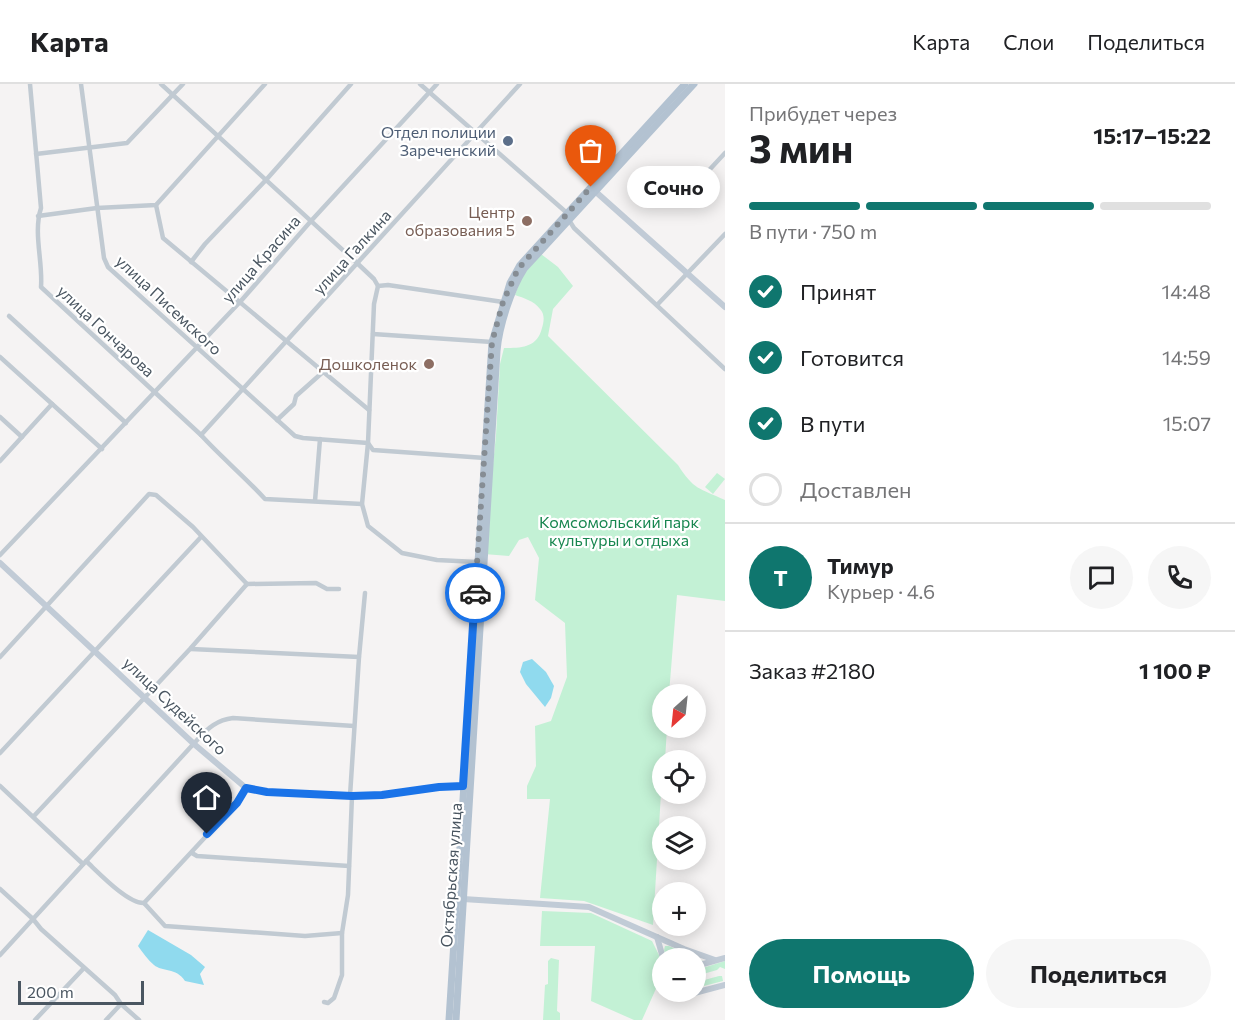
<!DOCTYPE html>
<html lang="ru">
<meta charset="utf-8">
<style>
body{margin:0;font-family:Commissioner,sans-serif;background:#f6f6f6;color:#202124;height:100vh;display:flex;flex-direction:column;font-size:22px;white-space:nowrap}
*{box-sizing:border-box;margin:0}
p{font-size:20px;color:#757577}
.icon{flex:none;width:33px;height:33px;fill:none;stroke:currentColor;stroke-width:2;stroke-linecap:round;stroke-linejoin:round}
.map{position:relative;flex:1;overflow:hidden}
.side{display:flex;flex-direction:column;background:#fff;width:510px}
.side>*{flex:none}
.needle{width:39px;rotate:207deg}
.tools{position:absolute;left:652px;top:600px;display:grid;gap:12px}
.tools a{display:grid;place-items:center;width:54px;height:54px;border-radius:50%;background:#fff;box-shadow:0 3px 15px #0003;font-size:30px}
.scale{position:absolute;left:18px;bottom:15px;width:126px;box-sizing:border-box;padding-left:6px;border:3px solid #4a5661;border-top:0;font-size:16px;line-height:21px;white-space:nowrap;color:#4a5661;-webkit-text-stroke:4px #fff;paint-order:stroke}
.pin{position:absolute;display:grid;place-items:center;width:51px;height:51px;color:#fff;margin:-62px -26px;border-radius:50% 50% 50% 0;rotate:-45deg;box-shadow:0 0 6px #0007}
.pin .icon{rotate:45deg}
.courier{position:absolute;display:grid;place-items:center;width:60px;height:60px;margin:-30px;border:4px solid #1a73e8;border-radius:50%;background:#fff;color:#222;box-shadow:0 2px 8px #0007}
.bubble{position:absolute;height:42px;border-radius:21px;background:#fff;box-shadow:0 3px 15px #0003;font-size:20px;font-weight:700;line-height:42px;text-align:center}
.summary em{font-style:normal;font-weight:700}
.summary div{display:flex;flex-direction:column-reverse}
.summary{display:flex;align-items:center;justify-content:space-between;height:102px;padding:0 24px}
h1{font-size:39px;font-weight:700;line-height:45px}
.bar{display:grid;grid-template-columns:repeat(4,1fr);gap:9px 6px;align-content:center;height:72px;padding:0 24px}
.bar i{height:8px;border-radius:4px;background:#e0e0e0}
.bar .active{background:#0f766e}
.bar p{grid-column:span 4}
.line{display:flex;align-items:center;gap:15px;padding:0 24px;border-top:2px solid #e0e0e0}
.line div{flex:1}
.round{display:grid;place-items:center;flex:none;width:63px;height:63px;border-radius:32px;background:#f6f6f6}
ol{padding:0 24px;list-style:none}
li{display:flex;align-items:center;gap:18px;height:66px}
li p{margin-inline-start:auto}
li .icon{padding:6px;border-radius:50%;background:#0f766e;color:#fff;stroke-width:4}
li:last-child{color:#757577}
li i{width:33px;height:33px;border:3px solid #e0e0e0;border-radius:50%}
.button{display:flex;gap:12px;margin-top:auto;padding:12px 24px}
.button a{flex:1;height:69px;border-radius:36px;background:#0f766e;color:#fff;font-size:24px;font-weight:700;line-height:69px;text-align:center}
.button a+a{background:#f6f6f6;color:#202124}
header{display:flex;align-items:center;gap:36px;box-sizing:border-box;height:84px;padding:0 30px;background:#fff;border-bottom:2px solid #e0e0e0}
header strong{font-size:28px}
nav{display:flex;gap:33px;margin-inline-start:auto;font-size:21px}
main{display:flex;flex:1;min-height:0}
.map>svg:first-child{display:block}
.green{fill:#c3f1d5}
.water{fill:#90daee}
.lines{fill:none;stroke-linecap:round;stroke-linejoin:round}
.street{stroke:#c1cad2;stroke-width:4.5}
.secondary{stroke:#c1cbd6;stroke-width:6}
.primary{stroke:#b3c2d1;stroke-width:7}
.done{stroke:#868d94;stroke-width:6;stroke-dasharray:0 10.8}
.route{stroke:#1a73e8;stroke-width:8}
.service-dot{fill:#5c6f8a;stroke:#fff;stroke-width:2}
.education-dot{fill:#8d6e63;stroke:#fff;stroke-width:2}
.labels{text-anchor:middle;stroke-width:4.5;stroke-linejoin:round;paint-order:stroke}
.service-label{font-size:16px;fill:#4e5e75;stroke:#fff;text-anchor:end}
.education-label{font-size:16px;fill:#785e54;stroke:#fff;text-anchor:end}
.street-label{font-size:16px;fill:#4a5661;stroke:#fff}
.park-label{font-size:16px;fill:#17864f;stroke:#fff}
</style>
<header>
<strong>Карта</strong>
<nav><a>Карта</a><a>Слои</a><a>Поделиться</a></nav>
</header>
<main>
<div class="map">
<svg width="725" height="936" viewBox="0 0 725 936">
<rect width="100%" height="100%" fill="#f5f3f3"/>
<!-- green -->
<g class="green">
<path d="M541,170l17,13 15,19 -20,23 -5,27 130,129c16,25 21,23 47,35v101l-48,-6 -8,99h-6v34h4l-2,32h-2l-10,165 -69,-24 -44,-3 10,-99h-23v-13l9,-20 -1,-40 16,-5 16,-44 -2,-54 -30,-23 4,-42 -11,-21 -9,3 -10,16 -25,-2 12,-119 4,-71 4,-16c17,0 33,0 38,-20 2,-6 3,-14 -2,-19 -6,-8 -16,-11 -25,-14l7,-19z"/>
<path d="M717,389l8,6 -12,15 -8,-7z"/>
<path d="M542,827l49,2 61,28 7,14 4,18 -21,47h-8l-43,-19 4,-55h-55z"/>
<path d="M665,862h4l34,15 -7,3v-6h-30l-2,-8z"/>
<path d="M551,874l8,2 -2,51 3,2v7h-17l2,-35 3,-1v-23z"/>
<path d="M725,877v8l-5,-2 -3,3 -21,6v-6z"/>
<path d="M719,892h3l1,5 -27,7 1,-6z"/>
</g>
<!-- water -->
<g class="water">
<path d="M532,575l14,13 8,14 -3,12 -6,9 -19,-23 -6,-12 3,-10z"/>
<path d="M148,846l43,25 14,12 -5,7 4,11 -19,-4c-9,-14 -23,-9 -31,-16 -6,-5 -11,-12 -16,-19z"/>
</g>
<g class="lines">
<!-- street -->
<g class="street">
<path d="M30,0l11,124c-8,25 2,53 0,79l160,148c20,22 43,41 64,64l97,5"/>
<path d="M81,0l23,174 4,9 187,169 8,2 65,5 5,7 112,8"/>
<path d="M161,0l196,179 17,16 4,7 10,-1 115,17"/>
<path d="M420,0l147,129"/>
<path d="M36,70l91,-11 56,-59"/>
<path d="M687,110l38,-41"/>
<path d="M156,121l7,33 206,172"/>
<path d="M38,132l59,-8 59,-3 109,-121"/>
<path d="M569,136l5,8 151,141"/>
<path d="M191,178l14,-18 61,-64 85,-96"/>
<path d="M378,202l-4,18 -6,139 -6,61 6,22 34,27 35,7 40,2"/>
<path d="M657,221l68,-71"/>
<path d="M9,232l117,107"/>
<path d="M373,250l119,8"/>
<path d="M0,273l102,92"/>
<path d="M0,333l22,20"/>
<path d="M277,336l17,-16 2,-8 27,-24"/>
<path d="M201,351l319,-351"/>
<path d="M0,377l52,-57"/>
<path d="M315,417l5,-62"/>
<path d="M0,471l240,-253 71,-81 126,-137"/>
<path d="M191,565l168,8"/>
<path d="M0,573l149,-163 7,1 37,32 54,57 69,-1 11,6h12"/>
<path d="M0,669l201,-216"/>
<path d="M0,702l83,78"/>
<path d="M350,712l9,-139 6,-64"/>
<path d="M34,732l156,-167 57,-65"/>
<path d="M192,769l5,3 152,10"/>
<path d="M86,777c12,11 42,43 58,42l21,23 140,10 37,-3"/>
<path d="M0,805l33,30 8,10 74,66 6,9 18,16"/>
<path d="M144,819l93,-100 9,-15"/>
<path d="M0,871l198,-216c10,-11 19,-19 35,-21l121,8"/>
<path d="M324,918l4,1 6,-5 8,-23v-42l6,-38 4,-99"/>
<path d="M35,936l49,-52"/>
<path d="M106,936l15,-16"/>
</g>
<!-- secondary -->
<g class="secondary">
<path d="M596,108l129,115"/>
<path d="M0,479l194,181 52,44 21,4 83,4 32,-1 57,-8 24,-1"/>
<path d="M463,815l126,8 95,42 31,11"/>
<path d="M657,853l6,21"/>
<path d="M696,882l29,-8"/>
<path d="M674,908l3,4h6l42,-11"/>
</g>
<!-- primary -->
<g class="primary">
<path d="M449,936l43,-678 18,-59 10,-18 165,-181"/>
<path d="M456,936l41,-669c2,-24 14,-62 27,-82l170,-185"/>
</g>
</g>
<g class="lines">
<!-- done -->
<path class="done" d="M475,509l17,-251 11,-40 15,-33 73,-82"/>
<!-- route -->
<path class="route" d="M207,750l30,-31 9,-15 21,4 85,4 30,-1 57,-8 24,-1 12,-193"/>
</g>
<!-- markers -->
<circle class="service-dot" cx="508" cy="57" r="6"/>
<g class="education-dot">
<circle cx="527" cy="137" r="6"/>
<circle cx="429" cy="280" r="6"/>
</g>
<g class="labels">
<!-- service labels -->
<g class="service-label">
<text x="496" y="54">Отдел полиции<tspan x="496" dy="18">Зареченский</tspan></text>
</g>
<!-- education labels -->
<g class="education-label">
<text x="515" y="134">Центр<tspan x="515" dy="18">образования 5</tspan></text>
<text x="417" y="286">Дошколенок</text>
</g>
<!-- street labels -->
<g class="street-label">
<text transform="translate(352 168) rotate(-48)" y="6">улица Галкина</text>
<text transform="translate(261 175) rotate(-49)" y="6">улица Красина</text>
<text transform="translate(169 221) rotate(43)" y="6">улица Писемского</text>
<text transform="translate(106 247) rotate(43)" y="6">улица Гончарова</text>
<text transform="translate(175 622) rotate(43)" y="6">улица Судейского</text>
<text transform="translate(451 791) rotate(-86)" y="6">Октябрьская улица</text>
</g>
<!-- park labels -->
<g class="park-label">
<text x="619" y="444">Комсомольский парк<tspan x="619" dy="18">культуры и отдыха</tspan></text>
</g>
</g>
</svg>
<div class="tools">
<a><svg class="needle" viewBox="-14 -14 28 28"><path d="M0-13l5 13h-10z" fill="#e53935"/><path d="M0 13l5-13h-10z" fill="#757577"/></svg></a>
<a><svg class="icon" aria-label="locate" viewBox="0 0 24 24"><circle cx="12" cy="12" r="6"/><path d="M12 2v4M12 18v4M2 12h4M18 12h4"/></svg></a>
<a><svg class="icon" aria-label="layers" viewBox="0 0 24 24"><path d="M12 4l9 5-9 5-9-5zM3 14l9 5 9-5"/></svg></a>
<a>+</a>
<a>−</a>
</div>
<div class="scale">200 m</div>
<div class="pin" style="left:591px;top:103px;background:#ea580c"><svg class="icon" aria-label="bag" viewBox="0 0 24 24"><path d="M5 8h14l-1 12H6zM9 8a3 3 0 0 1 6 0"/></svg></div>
<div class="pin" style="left:207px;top:750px;background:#1f2937"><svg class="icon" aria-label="home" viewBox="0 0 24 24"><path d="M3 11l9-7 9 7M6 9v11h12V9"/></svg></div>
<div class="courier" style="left:475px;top:509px"><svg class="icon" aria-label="car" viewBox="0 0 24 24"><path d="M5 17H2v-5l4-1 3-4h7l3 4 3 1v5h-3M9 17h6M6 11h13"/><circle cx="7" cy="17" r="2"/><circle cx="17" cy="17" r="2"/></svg></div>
<div class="bubble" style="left:627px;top:82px;width:93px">Сочно</div>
</div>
<section class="side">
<div class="summary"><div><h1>3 мин</h1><p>Прибудет через</p></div><em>15:17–15:22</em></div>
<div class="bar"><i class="active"></i><i class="active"></i><i class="active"></i><i></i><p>В пути · 750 m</p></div>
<ol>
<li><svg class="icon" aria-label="check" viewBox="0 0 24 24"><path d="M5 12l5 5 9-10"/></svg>Принят<p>14:48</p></li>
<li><svg class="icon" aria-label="check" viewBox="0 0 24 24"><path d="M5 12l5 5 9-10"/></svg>Готовится<p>14:59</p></li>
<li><svg class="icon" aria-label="check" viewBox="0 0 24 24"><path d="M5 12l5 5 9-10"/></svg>В пути<p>15:07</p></li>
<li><i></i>Доставлен</li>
</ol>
<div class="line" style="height:108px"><b class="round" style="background:#0f766e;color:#fff">Т</b><div><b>Тимур</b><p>Курьер · 4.6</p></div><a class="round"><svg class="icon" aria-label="chat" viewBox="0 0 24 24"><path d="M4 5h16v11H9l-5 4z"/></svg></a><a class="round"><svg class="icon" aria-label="phone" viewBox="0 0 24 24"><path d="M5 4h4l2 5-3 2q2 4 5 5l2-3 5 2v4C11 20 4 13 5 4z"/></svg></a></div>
<div class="line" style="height:78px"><div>Заказ #2180</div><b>1 100 ₽</b></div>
<div class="button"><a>Помощь</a><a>Поделиться</a></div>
</section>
</main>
